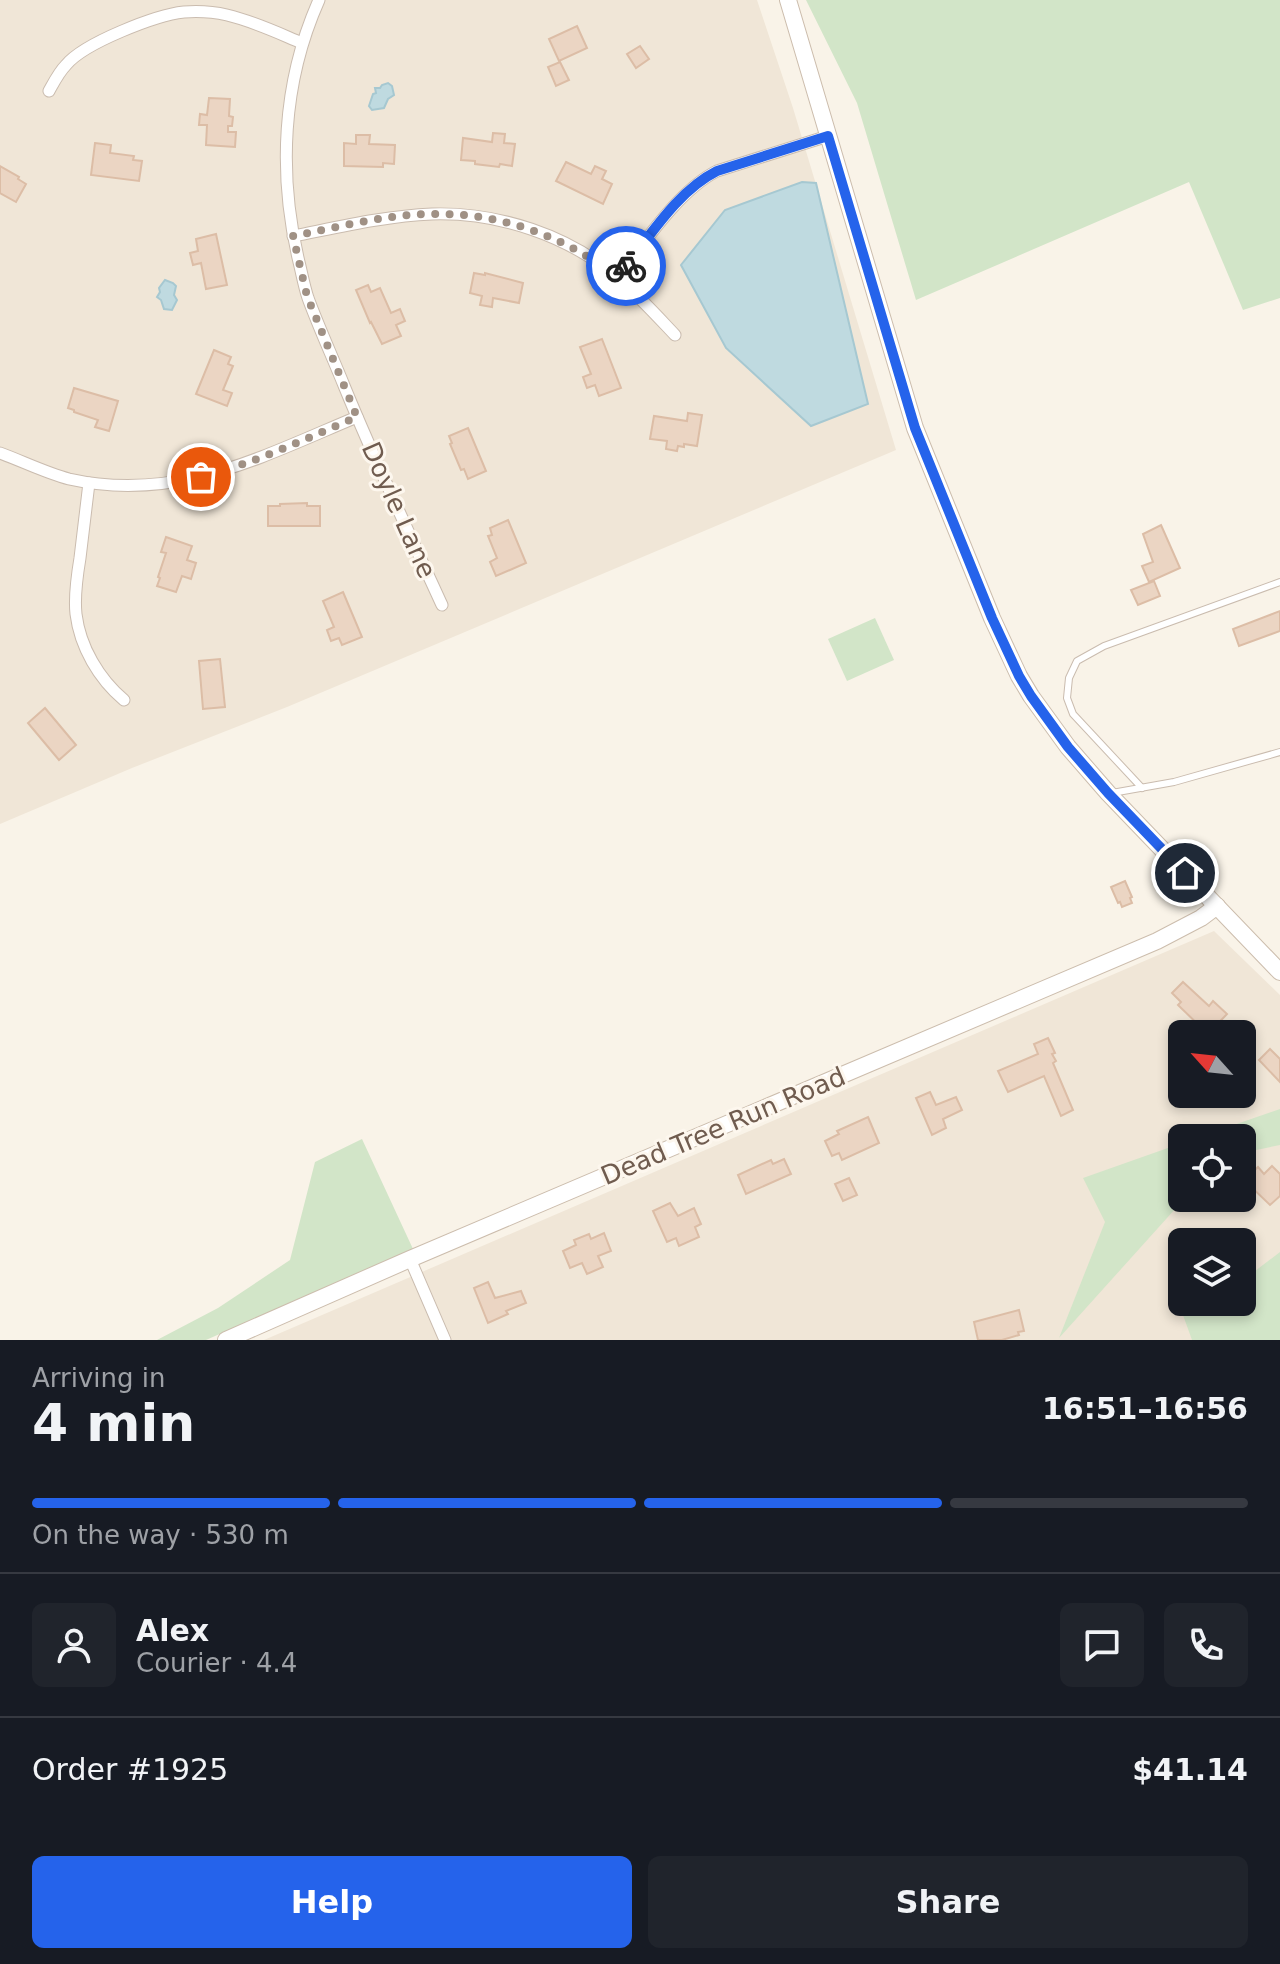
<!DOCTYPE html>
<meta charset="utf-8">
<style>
body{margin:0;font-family:"DejaVu Sans",sans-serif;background:#20242c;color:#f1f3f6;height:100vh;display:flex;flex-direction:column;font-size:30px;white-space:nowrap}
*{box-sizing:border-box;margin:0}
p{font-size:26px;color:#9ea1a6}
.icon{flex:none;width:44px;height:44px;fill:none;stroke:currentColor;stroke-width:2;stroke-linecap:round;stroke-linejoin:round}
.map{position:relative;height:1340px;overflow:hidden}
.panel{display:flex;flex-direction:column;background:#171b24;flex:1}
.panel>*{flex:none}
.needle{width:52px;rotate:297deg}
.buttons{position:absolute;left:1168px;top:1020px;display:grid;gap:16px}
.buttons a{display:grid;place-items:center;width:88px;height:88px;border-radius:12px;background:#171b24;box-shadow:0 4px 12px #0003;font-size:40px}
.pin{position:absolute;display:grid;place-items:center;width:68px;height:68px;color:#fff;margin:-34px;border:4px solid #fff;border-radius:50%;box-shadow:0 2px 8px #0007}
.courier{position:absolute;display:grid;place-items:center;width:80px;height:80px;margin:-40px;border:6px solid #2563eb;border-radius:50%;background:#fff;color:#222;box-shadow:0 2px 10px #0007}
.headline em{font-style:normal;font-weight:800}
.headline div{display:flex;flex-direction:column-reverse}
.headline{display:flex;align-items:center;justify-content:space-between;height:136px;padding:0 32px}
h1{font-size:52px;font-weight:800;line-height:60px}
.bar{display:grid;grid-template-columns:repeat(4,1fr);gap:12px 8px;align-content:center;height:96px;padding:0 32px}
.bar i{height:10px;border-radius:6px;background:#363941}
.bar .current{background:#2563eb}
.bar p{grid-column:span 4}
.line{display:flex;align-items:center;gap:20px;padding:0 32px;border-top:2px solid #363941}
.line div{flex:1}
.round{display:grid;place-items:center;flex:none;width:84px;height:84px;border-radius:12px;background:#20242c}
.action{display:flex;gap:16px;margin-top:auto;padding:16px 32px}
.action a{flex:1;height:92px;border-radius:12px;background:#2563eb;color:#fff;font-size:32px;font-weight:800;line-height:92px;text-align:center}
.action a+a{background:#20242c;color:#f1f3f6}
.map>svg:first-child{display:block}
.residential{fill:#f0e6d7;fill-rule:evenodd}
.green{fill:#d2e5c8}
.water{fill:#bfdae0;stroke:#a6c8d1;stroke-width:2}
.building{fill:#ebd5c3;stroke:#dcbda6;stroke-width:2}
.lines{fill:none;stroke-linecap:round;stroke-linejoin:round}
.lane-casing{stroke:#cabcaf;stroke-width:8}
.street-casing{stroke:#cabcaf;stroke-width:13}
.secondary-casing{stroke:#ccbdad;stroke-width:18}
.lane{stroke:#fff;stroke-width:6}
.street{stroke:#fff;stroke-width:11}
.secondary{stroke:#fff;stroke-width:16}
.done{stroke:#a09185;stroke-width:8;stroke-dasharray:0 14.4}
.route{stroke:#2563eb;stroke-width:10}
.labels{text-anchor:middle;stroke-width:6;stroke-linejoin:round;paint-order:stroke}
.street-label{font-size:26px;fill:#705c4f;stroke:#fdf7ee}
</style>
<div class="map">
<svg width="1280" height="1340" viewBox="0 0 1280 1340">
<rect width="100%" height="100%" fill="#f9f3e8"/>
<!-- residential -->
<g class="residential">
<path d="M0,0h757l36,108 103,342 -609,257 -155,61 -132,56z"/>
<path d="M1214,931l66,64v345h-1016zM1182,1034h60v60h-60zM1182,1138h60v60h-60zM1182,1242h60v60h-60z"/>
</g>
<!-- green -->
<g class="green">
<path d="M806,0h474v298l-37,12 -54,-128 -273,118 -59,-197z"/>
<path d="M875,618l19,42 -47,21 -19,-42z"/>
<path d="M1280,1109v36l-38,8v-15h-46z"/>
<path d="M362,1139l51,110 -207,91h-49l61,-32 72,-48 25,-98z"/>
<path d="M1182,1143v55h3l-126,140 46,-116 -22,-44z"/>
<path d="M1280,1252v88h-88l-13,-36 7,-2h56v-21z"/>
</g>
<!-- water -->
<g class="water">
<path d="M388,83l4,3 2,9 -6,4 -4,9 -12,2 -3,-4 4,-12 3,-1 -1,-5h5l2,-3z"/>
<path d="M802,182l14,1 52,221 -57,22 -85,-78 -45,-83 44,-55z"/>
<path d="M165,280l8,3 3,3 -2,9 3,5 -5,10 -8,-1 -3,-9 -4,-3 3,-5 -1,-4z"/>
</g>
<!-- building -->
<g class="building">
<path d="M577,26l10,22 -28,13 -10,-22z"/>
<path d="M640,46l9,13 -13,9 -9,-14z"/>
<path d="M560,62l9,18 -13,6 -8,-19z"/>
<path d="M209,98l21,1 -1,17 4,1 -1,9h-4v6h8l-1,15 -29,-2 1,-20h-8l1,-11 7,1z"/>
<path d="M493,133l12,1 -1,9 11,1 -3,22 -12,-2 -1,3 -24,-3v-3l-14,-1 2,-22 29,4z"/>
<path d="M356,135h14l-1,9 26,1 -1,19 -11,-1v4l-39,-1v-23l12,1z"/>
<path d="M95,143l16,2 -1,8 24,3 -1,4 9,1 -3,20 -48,-6z"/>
<path d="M566,162l25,12 4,-8 11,5 -4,8 10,5 -9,20 -47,-23z"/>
<path d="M0,166l19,11 -1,2 8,5 -10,18 -16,-9z"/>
<path d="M216,234l11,51 -21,4 -5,-26 -8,2 -3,-12 8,-2 -2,-12z"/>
<path d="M474,273l11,2v-2l38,10 -4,20 -26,-5 -1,9 -12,-2 2,-9 -12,-3z"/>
<path d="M368,285l3,7 9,-4 11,25 9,-4 5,12 -9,4 5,11 -19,8 -11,-22 -1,1 -14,-33z"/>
<path d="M602,339l19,49 -22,8 -4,-11 -8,3 -4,-11 8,-3 -11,-27z"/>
<path d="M214,350l17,7 -3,7 5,2 -10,24 9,3 -5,13 -31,-12z"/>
<path d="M74,388l44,13 -9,30 -14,-4 3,-7 -24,-8v-2l-6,-2z"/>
<path d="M688,413l14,2 -5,31 -13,-2v3l-6,-1 -1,5 -11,-2 1,-8 -17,-2 4,-23 33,5z"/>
<path d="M468,428l18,43 -18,8 -4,-10 -3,1 -11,-26 2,-1 -3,-7z"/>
<path d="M307,503v3h13v20h-52v-20h12v-2z"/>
<path d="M508,520l18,43 -30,13 -6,-14 7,-4 -9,-22 4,-1 -2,-7z"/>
<path d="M1161,525l19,43 -31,14 -7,-16 11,-4 -10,-28z"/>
<path d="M166,537l26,9 -5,14 9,3 -5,16 -9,-3 -6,16 -19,-6 3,-8 -2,-1 8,-24 -5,-1z"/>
<path d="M1154,581l6,15 -22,9 -7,-15z"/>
<path d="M343,592l19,45 -20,8 -3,-7 -8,3 -4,-11 7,-3 -11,-26z"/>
<path d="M1280,611v20l-41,15 -6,-17z"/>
<path d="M220,659l5,48 -22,2 -4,-48z"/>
<path d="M45,708l31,37 -17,15 -31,-37z"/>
<path d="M1125,881l7,16 -2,1 2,5 -10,4 -2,-5 -2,1 -7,-16z"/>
<path d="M1183,982l26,24 4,-5 14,13 -19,20 -30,-29 3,-3 -9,-9z"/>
<path d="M1048,1038l7,15 -3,1 4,7 -3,2 20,47 -12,6 -17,-40 -36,16 -10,-21 40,-17 -4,-10z"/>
<path d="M1270,1049l10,10v23l-21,-22z"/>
<path d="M930,1092l6,13 20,-8 6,13 -19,9 3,9 -14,7 -16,-37z"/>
<path d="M868,1117l11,26 -37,17 -3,-7 -7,3 -7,-15 14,-7 -2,-3z"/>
<path d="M784,1159l7,15 -45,20 -8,-19 33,-15 2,4z"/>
<path d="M1272,1166l8,8v22l-10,9 -26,-25 14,-13 6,7z"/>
<path d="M849,1178l8,17 -14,6 -8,-17z"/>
<path d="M670,1203l8,13 16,-8 7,16 -6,3 4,10 -20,9 -3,-8 -9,4 -14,-31z"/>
<path d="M604,1233l7,18 -13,5 5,11 -16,7 -5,-11 -12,5 -7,-17 13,-6 -2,-5 15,-6 2,5z"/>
<path d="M488,1282l7,16 26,-7 5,12 -20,8 2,3 -20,9 -14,-35z"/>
<path d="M1019,1310l5,21 -6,1 1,3 -17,5h-24l-4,-18z"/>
</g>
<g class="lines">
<defs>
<g id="lane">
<path d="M1142,788l-69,-74 -6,-16 2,-20 8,-17 27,-15 176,-64"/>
<path d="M1112,793l62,-11 106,-30"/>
</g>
<g id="street">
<path d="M319,0c-37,83 -41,174 -20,262 3,12 5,24 9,36 11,30 25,60 37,90 30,73 64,145 97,217"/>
<path d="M49,91c5,-9 10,-19 17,-26 18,-22 90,-50 118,-53 13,-1 30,0 43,3 26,6 51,18 75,28"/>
<path d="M293,236c46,-9 92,-20 139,-22 66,-2 137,21 187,65 20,17 38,37 56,56"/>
<path d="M617,278c27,-35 62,-88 100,-107l111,-35"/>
<path d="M0,453c22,8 46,20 69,26 107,24 192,-22 288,-62"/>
<path d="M89,483c-3,25 -6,50 -9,75 -3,18 -6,38 -4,56 4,33 23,65 48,86"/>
<path d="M410,1259l35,81"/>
</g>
<g id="secondary">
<path d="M788,0l127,428 77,190 27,58 12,20 37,51 40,46 172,179"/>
<path d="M226,1340l184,-81 747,-318 44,-23 16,-12"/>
</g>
</defs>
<!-- lane casing -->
<use href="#lane" class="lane-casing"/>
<!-- street casing -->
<use href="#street" class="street-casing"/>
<!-- secondary casing -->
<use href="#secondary" class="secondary-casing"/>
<!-- lane -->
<use href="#lane" class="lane"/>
<!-- street -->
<use href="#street" class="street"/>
<!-- secondary -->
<use href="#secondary" class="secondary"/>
</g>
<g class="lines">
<!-- done -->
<path class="done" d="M201,477c54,-14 104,-38 156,-60l-50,-121 -14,-60c46,-9 94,-22 141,-22 50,-1 98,12 142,36 15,8 28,18 41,28l9,-12"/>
<!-- route -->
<path class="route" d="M626,266c26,-33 53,-76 91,-95l111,-35 87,292 77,190 27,58 12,20 37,51 40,46 77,80"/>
</g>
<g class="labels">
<!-- street labels -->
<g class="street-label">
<text transform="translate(399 510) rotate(66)" y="9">Doyle Lane</text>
<text transform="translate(723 1126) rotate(-23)" y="9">Dead Tree Run Road</text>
</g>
</g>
</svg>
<div class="buttons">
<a><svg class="needle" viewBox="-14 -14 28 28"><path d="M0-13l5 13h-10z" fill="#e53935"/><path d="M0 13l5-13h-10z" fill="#9ea1a6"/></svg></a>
<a><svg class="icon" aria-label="locate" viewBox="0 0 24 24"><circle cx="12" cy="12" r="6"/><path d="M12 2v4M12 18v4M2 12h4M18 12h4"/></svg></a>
<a><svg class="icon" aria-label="layers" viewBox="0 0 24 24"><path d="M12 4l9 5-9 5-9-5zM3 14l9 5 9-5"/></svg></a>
</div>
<div class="pin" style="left:201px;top:477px;background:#ea580c"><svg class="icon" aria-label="bag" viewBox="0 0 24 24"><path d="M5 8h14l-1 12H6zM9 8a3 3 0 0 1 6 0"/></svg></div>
<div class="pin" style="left:1185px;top:873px;background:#1f2937"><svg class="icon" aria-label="home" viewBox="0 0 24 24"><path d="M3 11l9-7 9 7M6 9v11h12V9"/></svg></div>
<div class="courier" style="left:626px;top:266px"><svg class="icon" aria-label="bike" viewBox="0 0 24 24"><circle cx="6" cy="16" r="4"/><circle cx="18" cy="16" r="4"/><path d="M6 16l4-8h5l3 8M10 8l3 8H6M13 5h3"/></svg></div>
</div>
<section class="panel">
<div class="headline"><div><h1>4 min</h1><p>Arriving in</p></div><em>16:51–16:56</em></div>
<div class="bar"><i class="current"></i><i class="current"></i><i class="current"></i><i></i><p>On the way · 530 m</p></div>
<div class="line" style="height:144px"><a class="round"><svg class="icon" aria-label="person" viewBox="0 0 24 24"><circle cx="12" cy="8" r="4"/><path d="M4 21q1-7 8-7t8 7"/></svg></a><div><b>Alex</b><p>Courier · 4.4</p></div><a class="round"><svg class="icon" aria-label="chat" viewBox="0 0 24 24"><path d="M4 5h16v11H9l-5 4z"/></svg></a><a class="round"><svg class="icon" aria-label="phone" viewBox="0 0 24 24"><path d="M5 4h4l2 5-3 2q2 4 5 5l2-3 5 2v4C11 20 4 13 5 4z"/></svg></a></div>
<div class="line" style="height:104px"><div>Order #1925</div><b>$41.14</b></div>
<div class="action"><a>Help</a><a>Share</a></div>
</section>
